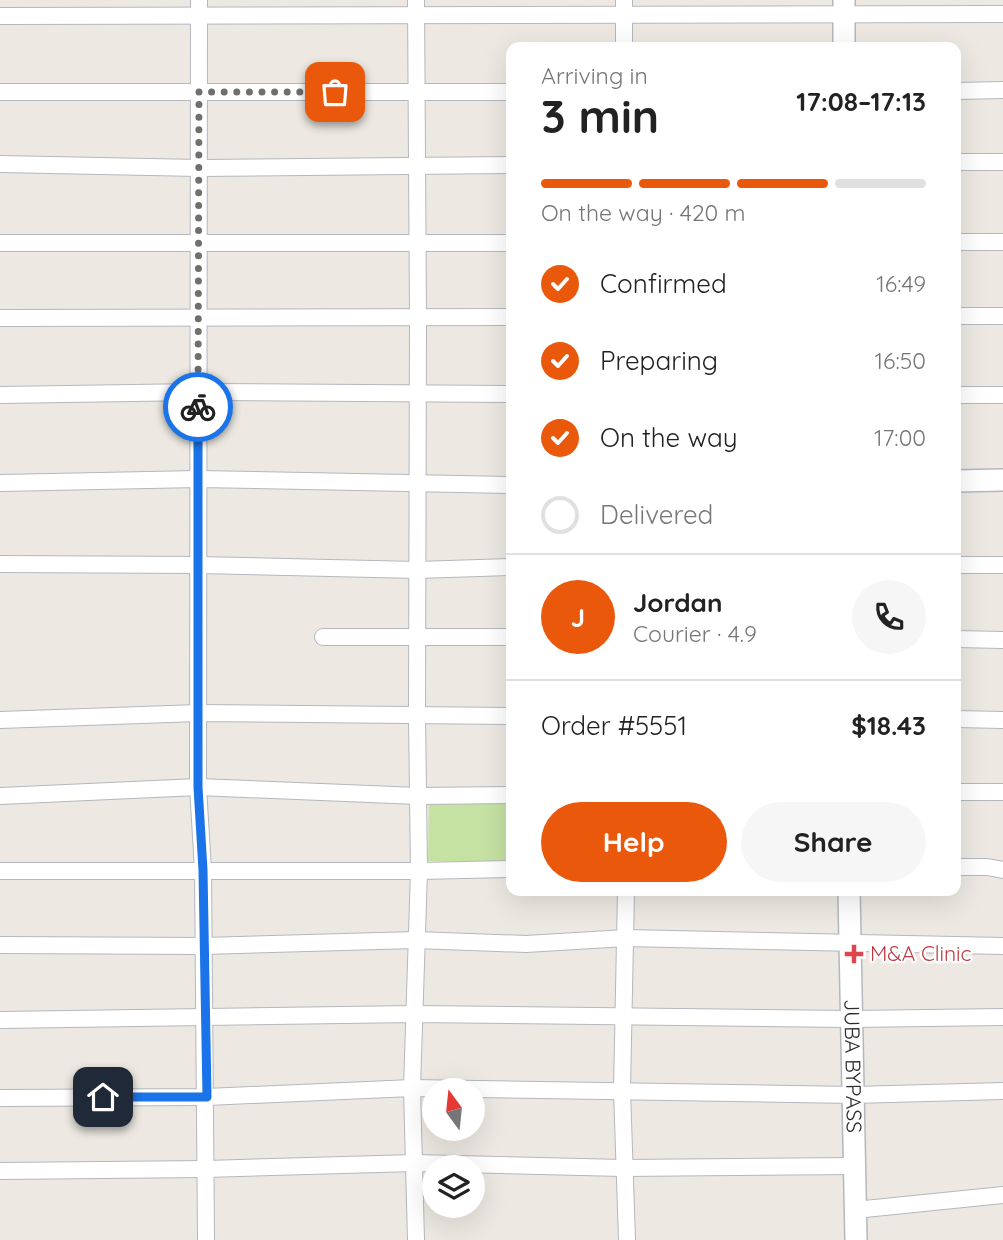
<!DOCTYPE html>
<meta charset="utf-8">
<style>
body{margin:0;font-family:Quicksand,sans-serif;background:#f6f6f6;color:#222;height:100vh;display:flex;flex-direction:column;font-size:26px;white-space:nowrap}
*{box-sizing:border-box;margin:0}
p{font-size:23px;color:#767676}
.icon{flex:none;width:38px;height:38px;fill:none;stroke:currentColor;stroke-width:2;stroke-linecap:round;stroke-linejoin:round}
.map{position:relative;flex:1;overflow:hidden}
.drawer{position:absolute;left:506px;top:42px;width:455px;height:854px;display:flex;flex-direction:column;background:#fff;border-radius:14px;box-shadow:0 7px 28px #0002}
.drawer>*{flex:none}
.needle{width:46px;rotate:345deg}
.fabs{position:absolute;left:422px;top:1078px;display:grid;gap:14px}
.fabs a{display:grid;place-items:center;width:63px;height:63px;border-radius:50%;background:#fff;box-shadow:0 7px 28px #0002;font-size:35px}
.pin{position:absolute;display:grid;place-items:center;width:60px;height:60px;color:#fff;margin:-30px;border-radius:14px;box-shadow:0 4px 10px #0006}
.courier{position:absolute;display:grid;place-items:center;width:70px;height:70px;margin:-35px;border:5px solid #1a73e8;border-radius:50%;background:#fff;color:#222;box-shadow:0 2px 9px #0007}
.head em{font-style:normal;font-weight:700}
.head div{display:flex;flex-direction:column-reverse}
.head{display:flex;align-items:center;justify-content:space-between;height:119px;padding:0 35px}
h1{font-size:46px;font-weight:700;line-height:52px}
.bar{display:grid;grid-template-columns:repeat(4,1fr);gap:10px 7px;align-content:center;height:84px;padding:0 35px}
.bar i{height:9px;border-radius:5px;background:#e0e0e0}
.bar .current{background:#ea580c}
.bar p{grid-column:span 4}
.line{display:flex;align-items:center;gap:18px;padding:0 35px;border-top:2px solid #e0e0e0}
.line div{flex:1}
.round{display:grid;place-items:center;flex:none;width:74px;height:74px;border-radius:37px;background:#f6f6f6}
ol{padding:0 35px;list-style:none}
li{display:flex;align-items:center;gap:21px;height:77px}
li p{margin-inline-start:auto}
li .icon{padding:7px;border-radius:50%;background:#ea580c;color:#fff;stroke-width:4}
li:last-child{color:#767676}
li i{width:38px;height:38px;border:4px solid #e0e0e0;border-radius:50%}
.primary-button{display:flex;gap:14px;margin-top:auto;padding:14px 35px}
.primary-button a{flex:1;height:80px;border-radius:42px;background:#ea580c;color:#fff;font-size:28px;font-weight:700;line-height:80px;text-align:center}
.primary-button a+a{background:#f6f6f6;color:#222}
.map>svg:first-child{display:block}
.pitch{fill:#c5e2a3}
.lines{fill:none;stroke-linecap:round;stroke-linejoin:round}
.street-casing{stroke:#b5b7bf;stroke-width:18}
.secondary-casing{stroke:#b5b7bf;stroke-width:24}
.street{stroke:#fff;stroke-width:16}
.secondary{stroke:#fff;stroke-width:21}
.done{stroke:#706f6c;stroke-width:7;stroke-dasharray:0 12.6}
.route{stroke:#1a73e8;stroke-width:9}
.health-dot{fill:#e0444e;stroke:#fff;stroke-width:2.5}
.labels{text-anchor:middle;stroke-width:5;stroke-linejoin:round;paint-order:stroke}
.health-label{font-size:21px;fill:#be3a42;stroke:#fff;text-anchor:start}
.street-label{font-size:21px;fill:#2d2d2d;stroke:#fff}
</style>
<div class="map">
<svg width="1003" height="1240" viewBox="0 0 1003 1240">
<rect width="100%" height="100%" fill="#ede9e2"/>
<!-- pitch -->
<path class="pitch" d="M429,800h82v62l-83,-1z"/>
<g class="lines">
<defs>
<g id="street">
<path d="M199,0l-1,787 5,83 3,370"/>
<path d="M416,0l2,317 -1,398 2,156 -7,217 4,152"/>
<path d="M624,0v47"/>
<path d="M0,16l1003,-2"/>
<path d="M956,91l47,-1"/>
<path d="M0,92h511"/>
<path d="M956,162h47"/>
<path d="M0,164l199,4 312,-3"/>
<path d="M956,242h47"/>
<path d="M0,243h511"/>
<path d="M956,316h47"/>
<path d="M0,318l511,-1"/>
<path d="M0,395l198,-3 313,2"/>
<path d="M956,395h47"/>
<path d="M0,483l198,-4 313,6"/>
<path d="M0,564l198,1 219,5 94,-3"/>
<path d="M956,565h47"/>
<path d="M323,637h188"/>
<path d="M956,639l47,1"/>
<path d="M956,719l47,1"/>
<path d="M0,720l198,-7 313,3"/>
<path d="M956,792h47"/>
<path d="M0,796l198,-9 220,9 93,-1"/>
<path d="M956,867h31l16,3"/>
<path d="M0,871h419l92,-2"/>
<path d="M626,891l-4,199 5,150"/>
<path d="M0,945l203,1 213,-6 110,4 100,-6 377,8"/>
<path d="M0,1020l414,-6 437,5 152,-2"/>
<path d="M0,1098l207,-1 205,-9 441,7 150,-4"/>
<path d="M0,1171l206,-2 209,-6 208,5 231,-2"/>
<path d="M855,1210l148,-15"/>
</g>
<g id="secondary">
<path d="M844,0v47"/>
<path d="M956,481l47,-1"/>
<path id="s1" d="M849,891l7,349"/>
</g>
</defs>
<!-- street casing -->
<use href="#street" class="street-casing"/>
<!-- secondary casing -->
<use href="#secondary" class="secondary-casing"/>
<!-- street -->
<use href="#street" class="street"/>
<!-- secondary -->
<use href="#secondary" class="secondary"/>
</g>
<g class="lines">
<!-- done -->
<path class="done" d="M198,407l1,-315h136"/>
<!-- route -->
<path class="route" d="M103,1097h104l-4,-227 -5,-83v-380"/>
</g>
<!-- markers -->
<path class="health-dot" d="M850.5 943.5h7v7h7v7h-7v7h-7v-7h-7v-7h7z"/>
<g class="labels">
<!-- health labels -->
<g class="health-label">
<text x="870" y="961">M&amp;A Clinic</text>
</g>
<!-- street labels -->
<g class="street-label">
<text dy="7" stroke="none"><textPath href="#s1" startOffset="175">JUBA BYPASS</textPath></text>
</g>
</g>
</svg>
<div class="fabs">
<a><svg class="needle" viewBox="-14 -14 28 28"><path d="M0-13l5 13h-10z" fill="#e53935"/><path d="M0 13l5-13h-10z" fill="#767676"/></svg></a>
<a><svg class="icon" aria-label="layers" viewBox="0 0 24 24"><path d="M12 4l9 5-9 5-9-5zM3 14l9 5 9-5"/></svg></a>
</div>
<div class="pin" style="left:335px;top:92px;background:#ea580c"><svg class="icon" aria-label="bag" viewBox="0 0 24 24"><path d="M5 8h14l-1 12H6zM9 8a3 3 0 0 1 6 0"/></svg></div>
<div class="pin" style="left:103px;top:1097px;background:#1f2937"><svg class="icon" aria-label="home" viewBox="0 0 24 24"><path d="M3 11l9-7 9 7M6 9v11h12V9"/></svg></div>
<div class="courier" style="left:198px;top:407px"><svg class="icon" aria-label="bike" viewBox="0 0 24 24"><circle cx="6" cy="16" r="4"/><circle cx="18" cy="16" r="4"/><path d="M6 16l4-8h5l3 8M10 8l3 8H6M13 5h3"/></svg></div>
<section class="drawer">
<div class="head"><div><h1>3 min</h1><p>Arriving in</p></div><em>17:08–17:13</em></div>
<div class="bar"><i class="current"></i><i class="current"></i><i class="current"></i><i></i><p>On the way · 420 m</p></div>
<ol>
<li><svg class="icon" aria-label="check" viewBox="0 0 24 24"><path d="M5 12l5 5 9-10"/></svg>Confirmed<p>16:49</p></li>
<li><svg class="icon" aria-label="check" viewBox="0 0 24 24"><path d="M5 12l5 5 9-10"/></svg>Preparing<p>16:50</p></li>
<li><svg class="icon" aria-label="check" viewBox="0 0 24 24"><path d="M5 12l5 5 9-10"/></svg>On the way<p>17:00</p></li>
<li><i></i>Delivered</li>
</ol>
<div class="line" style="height:126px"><b class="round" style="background:#ea580c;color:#fff">J</b><div><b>Jordan</b><p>Courier · 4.9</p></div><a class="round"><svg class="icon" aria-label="phone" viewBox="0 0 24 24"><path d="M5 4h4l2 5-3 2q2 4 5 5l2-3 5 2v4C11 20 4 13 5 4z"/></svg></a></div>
<div class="line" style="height:91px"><div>Order #5551</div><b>$18.43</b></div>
<div class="primary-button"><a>Help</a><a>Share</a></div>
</section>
</div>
